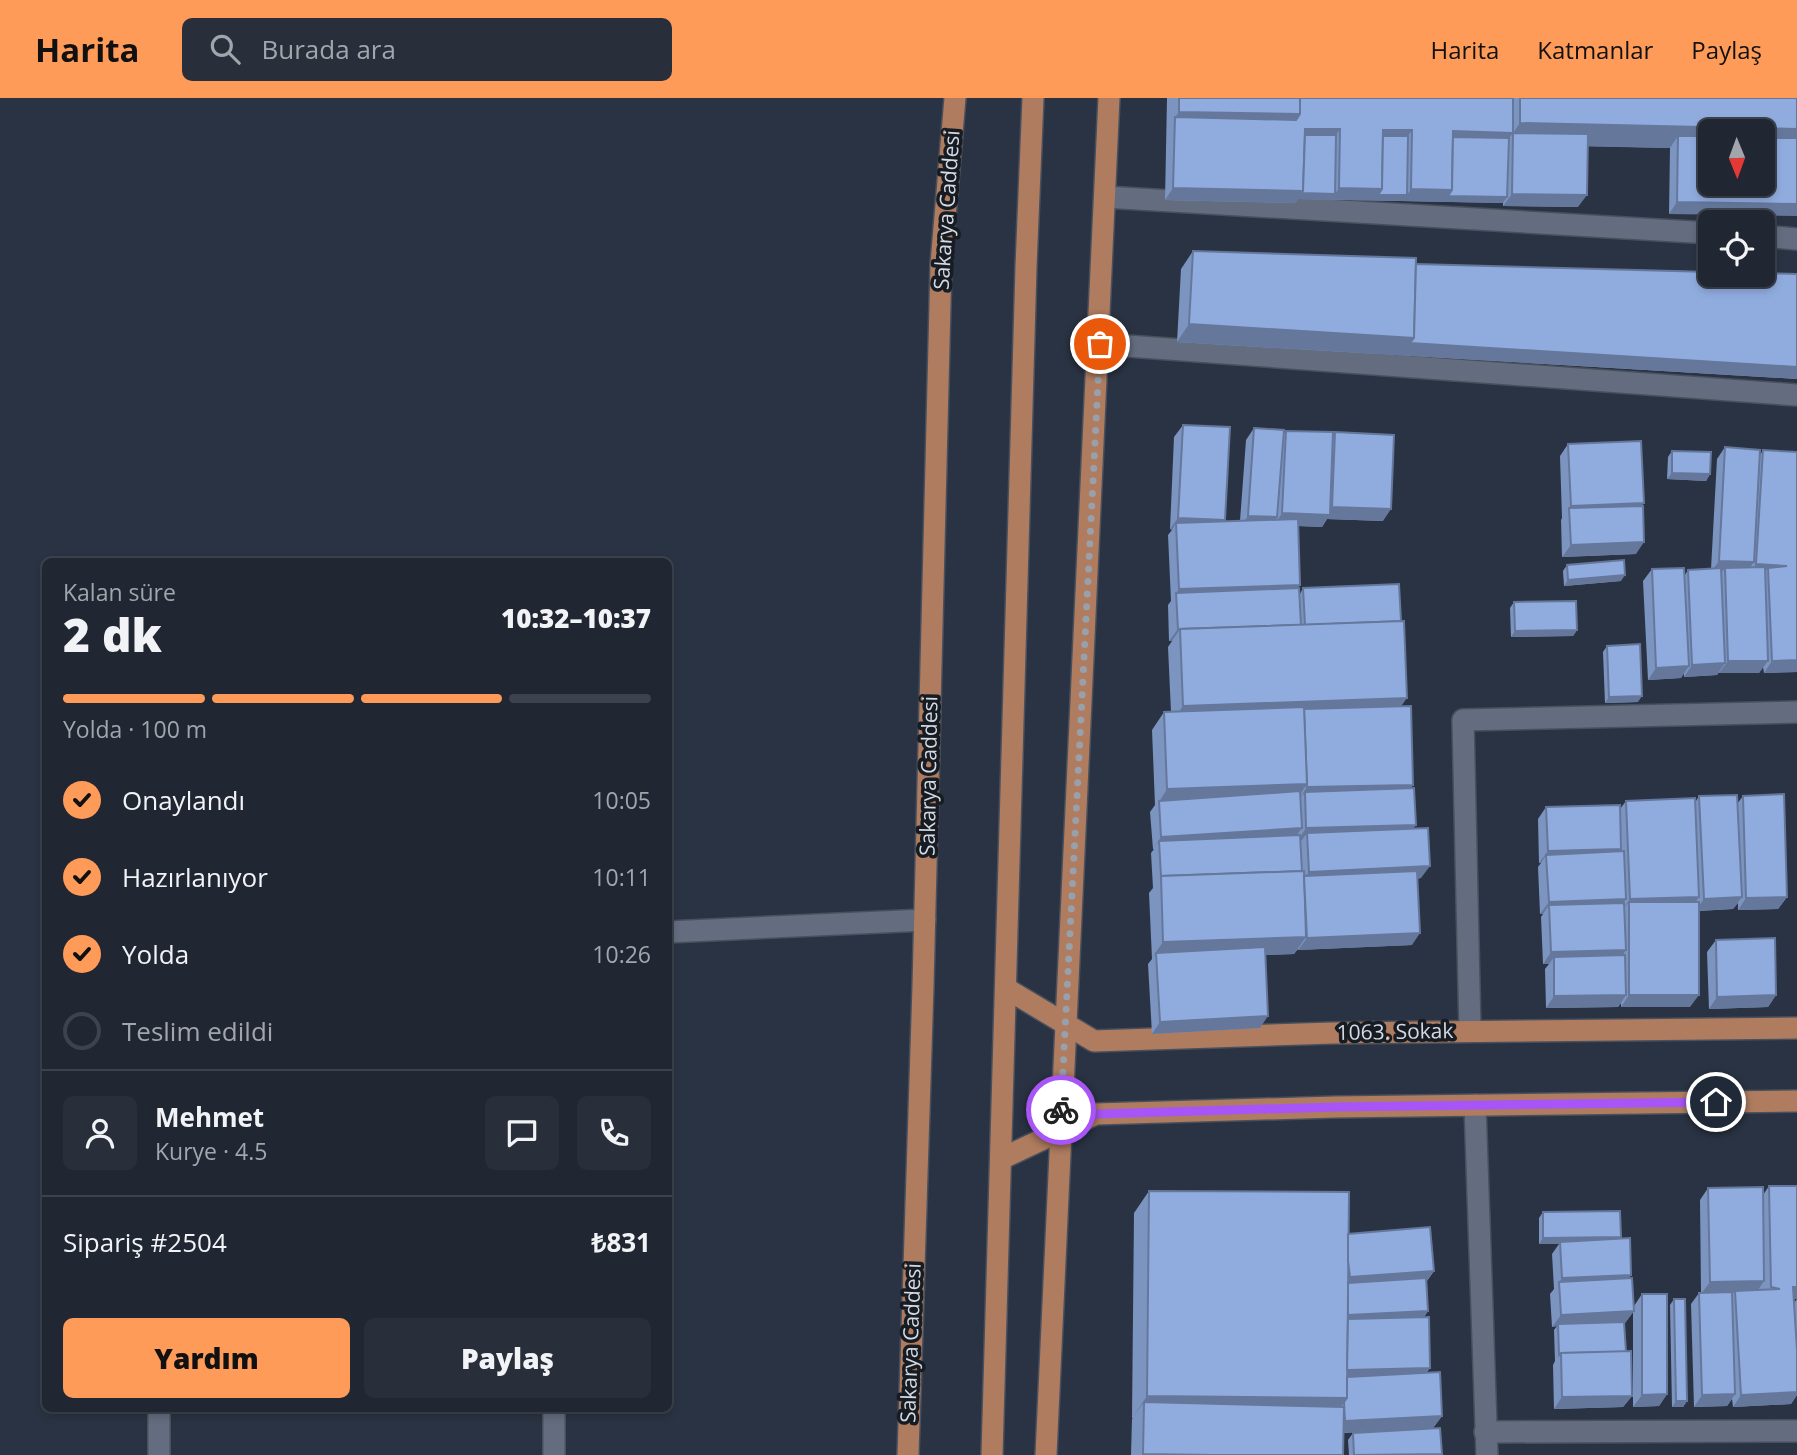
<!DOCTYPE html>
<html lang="tr">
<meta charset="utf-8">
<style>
body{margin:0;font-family:"Open Sans",sans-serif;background:#282e3a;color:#f1f3f6;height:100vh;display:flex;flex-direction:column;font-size:26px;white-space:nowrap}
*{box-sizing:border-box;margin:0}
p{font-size:23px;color:#a2a5ac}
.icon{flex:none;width:38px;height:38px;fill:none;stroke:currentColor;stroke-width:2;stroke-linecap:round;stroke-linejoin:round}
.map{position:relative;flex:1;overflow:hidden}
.side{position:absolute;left:42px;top:460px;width:630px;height:854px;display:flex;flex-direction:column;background:#202632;border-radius:10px;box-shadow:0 4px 10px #0003,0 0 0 2px #3d434d}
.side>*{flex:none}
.needle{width:46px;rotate:179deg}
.tools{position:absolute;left:1698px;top:21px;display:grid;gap:14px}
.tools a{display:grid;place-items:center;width:77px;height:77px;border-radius:10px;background:#202632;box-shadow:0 4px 10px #0003,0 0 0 2px #3d434d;font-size:35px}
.pin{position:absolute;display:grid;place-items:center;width:60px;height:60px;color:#fff;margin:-30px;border:4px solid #fff;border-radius:50%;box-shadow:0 2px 7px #0007}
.courier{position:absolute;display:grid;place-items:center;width:70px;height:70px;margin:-35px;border:5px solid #a855f7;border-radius:50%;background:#fff;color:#222;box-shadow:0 2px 9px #0007}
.summary em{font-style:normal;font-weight:800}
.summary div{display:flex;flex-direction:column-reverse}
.summary{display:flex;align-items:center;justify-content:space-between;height:119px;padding:0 21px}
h1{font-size:46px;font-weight:800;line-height:52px}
.bar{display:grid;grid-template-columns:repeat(4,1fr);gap:10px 7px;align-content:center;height:84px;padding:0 21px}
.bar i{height:9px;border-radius:5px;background:#3d434d}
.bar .on{background:#ff9b59}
.bar p{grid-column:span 4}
.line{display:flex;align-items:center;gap:18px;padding:0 21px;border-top:2px solid #3d434d}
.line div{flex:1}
.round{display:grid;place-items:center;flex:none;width:74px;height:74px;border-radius:10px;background:#282e3a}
ol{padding:0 21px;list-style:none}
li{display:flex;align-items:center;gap:21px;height:77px}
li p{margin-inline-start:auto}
li .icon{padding:7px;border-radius:50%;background:#ff9b59;color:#111;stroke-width:4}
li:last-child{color:#a2a5ac}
li i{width:38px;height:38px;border:4px solid #3d434d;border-radius:50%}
.button{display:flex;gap:14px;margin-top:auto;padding:14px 21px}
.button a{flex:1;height:80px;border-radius:10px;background:#ff9b59;color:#111;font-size:28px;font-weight:800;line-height:80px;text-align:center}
.button a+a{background:#282e3a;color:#f1f3f6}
header{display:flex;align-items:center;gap:42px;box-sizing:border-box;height:98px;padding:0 35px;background:#ff9b59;color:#111}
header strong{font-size:33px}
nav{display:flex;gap:38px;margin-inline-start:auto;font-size:24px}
.search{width:490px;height:63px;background:#282e3a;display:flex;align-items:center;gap:18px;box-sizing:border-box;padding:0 24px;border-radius:10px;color:#a2a5ac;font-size:26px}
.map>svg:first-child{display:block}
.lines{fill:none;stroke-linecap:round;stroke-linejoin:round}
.minor-casing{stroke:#49505d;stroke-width:24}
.major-casing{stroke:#49505d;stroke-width:24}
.minor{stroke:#636d7f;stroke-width:21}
.major{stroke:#af7c5f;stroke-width:21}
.wall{fill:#7c94c0}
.shaded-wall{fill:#65789c}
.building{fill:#90acdf;stroke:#65789c;stroke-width:2}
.done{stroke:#98a0ac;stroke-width:7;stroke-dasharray:0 12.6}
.route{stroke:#a855f7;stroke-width:9}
.labels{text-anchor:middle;stroke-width:7;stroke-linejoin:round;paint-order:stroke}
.street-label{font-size:21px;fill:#d4dae4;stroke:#171b22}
</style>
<header>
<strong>Harita</strong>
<div class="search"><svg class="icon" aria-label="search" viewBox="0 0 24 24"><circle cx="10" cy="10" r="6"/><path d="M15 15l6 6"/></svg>Burada ara</div>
<nav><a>Harita</a><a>Katmanlar</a><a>Paylaş</a></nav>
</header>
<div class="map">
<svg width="1797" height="1357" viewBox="0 0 1797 1357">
<rect width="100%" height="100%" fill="#2a3343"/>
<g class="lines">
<defs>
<g id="minor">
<path d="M1105,99l605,36"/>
<path d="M1762,138l35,3"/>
<path d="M1100,246l697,51"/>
<path d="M668,834l257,-12"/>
<path d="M1470,933l-7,-311 334,-8"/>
<path d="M1475,1007l12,350"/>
<path d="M159,1311v46"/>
<path d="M554,1311v46"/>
<path d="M1485,1334l312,-1"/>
</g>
<g id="major">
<path d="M1007,891l87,52 239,-8 464,-5"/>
<path d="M1001,1061l95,-45 239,-7 462,-6"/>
<path d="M908,1357l15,-468 18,-723 14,-166"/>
<path d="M992,1357l34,-1188 7,-169"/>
<path d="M1046,1357c19,-452 46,-904 63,-1357"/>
</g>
</defs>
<!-- minor casing -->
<use href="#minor" class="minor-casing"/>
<!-- major casing -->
<use href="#major" class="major-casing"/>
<!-- minor -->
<use href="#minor" class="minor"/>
<!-- major -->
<use href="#major" class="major"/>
</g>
<!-- wall -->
<g class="wall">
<path d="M1167,0h630l-128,116 1,-66 -82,-2 -10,61 -75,-1v-3l-205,-4 -3,4 -130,-3z"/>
<path d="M1193,153l223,13 381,10v105l-620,-37 4,-73z"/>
<path d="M1183,327l41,96h16l6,-81 8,-12 30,5 2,-2 47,4 2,-3 48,89 -56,-2 -5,8 -24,-1 2,59 -3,3 3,6 3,-6 98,118 12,79 -3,4 6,36 -3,3 8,50 -4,1 -5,66 -114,5v-1l-4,5 -29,1 -5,73 -108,6 -4,-70 4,-5 -3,-66 4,-5 -2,-35 3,-4h-1l-3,-37 5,-7 -3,-75 12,-18h7l-3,-65 4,-6h-3l-1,-36 3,-4 -3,-66 4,-5 -2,-1 4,-92z"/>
<path d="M1568,346l74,62 -6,48 -74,3 -1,-37 1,-2 -2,-62z"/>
<path d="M1725,349l35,8 3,-5 34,222 -33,1 -1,-6 -4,6h-40v-1l-2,3 -33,2v-4l-3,5 -33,2 -5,-99 9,-12 33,6 3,-5 23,-1 6,-110z"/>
<path d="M1672,353l38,23 -4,7 -39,-2 1,-22z"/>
<path d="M1567,467l54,16 -57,5 -1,-15z"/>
<path d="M1514,504l63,28 -4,6 -62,1 -1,-29z"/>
<path d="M1607,548l31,56 -33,1 -2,-51z"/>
<path d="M1699,698l38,8 6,-8 44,101 -9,12 -40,1v-7l-5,6 -34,2 -9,96h-69v-4l-3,4 -72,1 -1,-39 4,-5h-6l-2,-47 2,-3h-3l-2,-47 3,-4h-2l-1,-44 8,-12 74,2 6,-8h70z"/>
<path d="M1716,842l60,55 -8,12 -59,2 -2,-57z"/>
<path d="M1769,1088l28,113h-3v4l3,-4v96l-6,9 -58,3 -1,-8 -5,7 -33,1 -3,-103 8,-11 2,-1 -1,-92 8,-12 55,7z"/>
<path d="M1149,1093l199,43 86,37 -7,10 1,30 -4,6 3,56 15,43 -9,12 -89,5 -1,22h-212l1,-36 1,-1h-1l2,-205z"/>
<path d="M1543,1114l76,27 12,36 -2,3 5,28 8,-12 25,100 -8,12 -26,1v-95l-8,11h-1l2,29 6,44 -9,11 -69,2 -1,-44 2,-4 -1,-31 3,-4 -5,1 -2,-33 4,-5 -2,-35 7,-10h-20v-26z"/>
<path d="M1674,1201l13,102 -4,6h-11l-2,-102z"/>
<path d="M1353,1335l89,21 -1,1h-92l-1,-15z"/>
</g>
<!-- shaded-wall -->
<g class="shaded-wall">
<path d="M1179,14l121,2 -12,18 -113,-15z"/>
<path d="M1520,25l277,6v22l-35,-1v-19h-52v18l-32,-13 -8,12 -158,-3 1,-12z"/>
<path d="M1305,31h35l-8,12h-32z"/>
<path d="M1383,32h29l-8,12h-25z"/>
<path d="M1453,33l60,2 -9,11 -55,-1z"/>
<path d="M1173,90l130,3 32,3 4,-6 43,1 25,6 4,-6 41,1 55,7 -4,6 -205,-4 -3,4 -130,-3z"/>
<path d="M1512,96l75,1 -9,12 -75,-1z"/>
<path d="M1677,104l120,2v12l-128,-2z"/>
<path d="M1189,226l225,14 383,29v12l-620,-37z"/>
<path d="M1672,375l38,1 -4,7 -39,-2z"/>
<path d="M1644,405l-8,11 -67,-6 2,-2z"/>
<path d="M1332,409l59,2 -8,12 -56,-2 -5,8 -48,-2 8,-12 45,2z"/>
<path d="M1248,418l29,1 -8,12 -29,-1z"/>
<path d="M1178,420l47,2 -8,12 -41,-9 -4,7 -2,-1z"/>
<path d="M1644,444l-8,12 -74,3 9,-12z"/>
<path d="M1719,463l35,1 -9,12 -20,-6 -4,5 -10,-1z"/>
<path d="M1756,466l31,2 -19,2 -7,9 -13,-1z"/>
<path d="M1625,477l-4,6 -57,5 4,-6z"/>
<path d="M1300,487l-8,11 -116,-3 -6,8 9,-12z"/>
<path d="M1178,531h2l-8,12h-3z"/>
<path d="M1577,532l-4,6 -62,1 4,-6z"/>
<path d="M1797,562v12l-33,1 8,-12z"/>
<path d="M1728,563h40l-9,12h-40z"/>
<path d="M1725,565l-8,12 -33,2 8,-12z"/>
<path d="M1689,568l-8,12 -33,2 8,-12z"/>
<path d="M1642,598l-4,6 -33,1 4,-6z"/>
<path d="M1407,600l-12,17 -224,8 12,-17z"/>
<path d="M1307,686l-12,18h-136l8,-13z"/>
<path d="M1413,687l-8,12 -100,-5 -6,7 8,-12z"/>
<path d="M1416,727l-9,12 -100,-4 -5,7h-4l8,-12z"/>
<path d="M1302,730l-9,12 -134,1 -6,8 8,-12z"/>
<path d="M1621,751l-8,12 -67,-6 -5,8h-2l9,-12z"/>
<path d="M1430,768l-9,12 -117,5 -1,-4 6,-7z"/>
<path d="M1699,799l-8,12 -62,-7 -8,9 9,-12z"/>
<path d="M1742,799l-9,12 -38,2 9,-12z"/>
<path d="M1787,799l-9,12 -40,1 8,-12z"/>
<path d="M1626,801l-8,12 -69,-6 -6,9h-3l9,-12z"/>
<path d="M1420,835l-8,12 -114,5 9,-12z"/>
<path d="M1306,839l-12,17 -137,5 -1,-6 -5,6 12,-17z"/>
<path d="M1626,852l-8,12 -64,-5 -5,7h-6l8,-12z"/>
<path d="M1626,897l-8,12 -72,1 8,-12z"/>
<path d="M1629,897h70l-9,12h-69z"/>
<path d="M1776,897l-8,12 -59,2 8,-12z"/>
<path d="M1268,918l-8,12 -108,6 8,-12z"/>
<path d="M1621,1139l-4,6 -57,-1 -1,2h-20l4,-6z"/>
<path d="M1434,1173l-9,12 -81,2 6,-8z"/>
<path d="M1631,1177l-8,12 -64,-4 3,-5z"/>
<path d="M1764,1183l-8,12 -21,-2 -2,2 -32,1 9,-12z"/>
<path d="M1793,1189h4v12h-12z"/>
<path d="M1428,1213l-8,12 -75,4 1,-12z"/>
<path d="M1634,1213l-9,12 -67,3v-2l-1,2 -5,1 9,-12z"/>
<path d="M1430,1270l-8,12 -79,2 3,-12z"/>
<path d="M1797,1294v3l-6,9 -58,3 8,-12z"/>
<path d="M1667,1296l-8,12 -26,1 9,-12z"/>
<path d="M1735,1296l-8,12 -33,1 8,-12z"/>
<path d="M1147,1298l200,2 -15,21 -188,-17 -12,16z"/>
<path d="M1632,1298l-9,11 -69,2 8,-12z"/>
<path d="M1676,1303h11l-4,6h-11z"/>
<path d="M1442,1318l-9,12 -97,5 9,-12z"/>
<path d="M1143,1356l71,1h-72z"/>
</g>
<!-- building -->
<g class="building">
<path d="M1179,0h121v16l-121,-2z"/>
<path d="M1300,0h213v35l-60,-2 -1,59 -41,-1 1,-59h-29l-1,59 -43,-1 1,-59h-35l-2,62 -130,-3 2,-71 121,3 4,-6z"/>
<path d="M1520,0h277v31l-277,-6z"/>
<path d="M1513,35l75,1 -1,61 -75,-1z"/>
<path d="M1305,37h31l-1,59 -33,-1 1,-2z"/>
<path d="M1383,38h25l-1,59h-29l4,-6z"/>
<path d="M1678,38h32v48h52v-46h35v66l-120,-2z"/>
<path d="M1453,39l56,1 -2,59 -59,-1 4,-6z"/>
<path d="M1193,153l223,7 -2,80 -225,-14z"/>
<path d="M1416,166l294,8v3h52v-2l35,1v93l-387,-24 4,-5z"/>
<path d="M1183,327l47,2 -5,93 -47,-2z"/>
<path d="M1254,330l30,2 -7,87 -29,-1z"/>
<path d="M1286,333l47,1 -3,83 -48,-2z"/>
<path d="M1335,334l59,3 -3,74 -59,-2z"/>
<path d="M1641,343l3,62 -73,3 -3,-62z"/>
<path d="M1725,349l35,3 -6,112 -35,-1z"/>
<path d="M1763,352l34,2v208l-25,1 -4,-93 19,-2 -31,-2z"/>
<path d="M1672,353l39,1 -1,22 -38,-1z"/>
<path d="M1643,408l1,36 -73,3 -2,-37z"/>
<path d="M1298,421l2,66 -121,4 -3,-66z"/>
<path d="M1624,462l1,15 -57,5 -1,-15z"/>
<path d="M1765,469l3,94h-40l-3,-93z"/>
<path d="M1684,470l5,98 -33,2 -4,-99z"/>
<path d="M1721,470l4,95 -33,2 -4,-95z"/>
<path d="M1399,486l2,37 -96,4 -2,-37z"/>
<path d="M1299,490l2,37 -123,4 -2,-36z"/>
<path d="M1576,503l1,29 -62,1 -1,-29z"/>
<path d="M1404,523l3,77 -224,8 -3,-77z"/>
<path d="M1640,546l2,52 -33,1 -2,-51z"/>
<path d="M1411,608l2,79 -106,2 -3,-78z"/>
<path d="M1304,609l3,77 -140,5 -3,-77z"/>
<path d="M1414,690l2,37 -110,3 -1,-36z"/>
<path d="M1300,693l2,37 -141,9 -2,-36z"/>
<path d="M1784,696l3,103 -41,1 -3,-102z"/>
<path d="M1737,697l5,102 -38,2 -5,-103z"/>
<path d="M1695,700l4,99 -69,2 -4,-98z"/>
<path d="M1620,707l1,44 -73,2 -2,-44z"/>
<path d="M1428,730l2,38 -121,6 -2,-39z"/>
<path d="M1300,737l2,36 -141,5 -2,-35z"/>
<path d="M1624,753l2,48 -77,3 -3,-47z"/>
<path d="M1304,773l2,66 -143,5 -2,-66z"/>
<path d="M1417,773l3,62 -113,5 -3,-62z"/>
<rect x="1629" y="804" width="70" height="93"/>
<path d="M1624,805l2,47 -75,2 -2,-47z"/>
<path d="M1775,840l1,57 -59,2 -1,-57z"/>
<path d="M1265,849l3,69 -108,6 -4,-69z"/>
<path d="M1625,857l1,40 -72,1v-39z"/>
<path d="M1769,1088h28v101h-4l4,63v42l-56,3 -6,-104 45,-2 -9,-2z"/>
<path d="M1763,1089l1,94 -54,1 -2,-94z"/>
<path d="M1149,1093l200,1 -2,206 -200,-2z"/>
<path d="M1620,1113l1,26 -78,1v-26z"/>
<path d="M1430,1129l4,44 -84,6 -2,-16v-27z"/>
<path d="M1630,1140l1,37 -69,3 -2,-36z"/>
<path d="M1426,1180l2,33 -80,4v-32z"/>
<path d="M1632,1180l2,33 -73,4 -2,-33z"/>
<path d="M1732,1194l3,102 -33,1 -3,-102z"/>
<path d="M1642,1196h25v100l-25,1z"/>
<path d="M1674,1201h11l2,102h-11z"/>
<path d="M1429,1219l1,51 -83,2 1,-51z"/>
<path d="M1624,1224l2,30 -65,1 -2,2 -1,-31z"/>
<path d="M1631,1253l1,45 -70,1 -1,-44z"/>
<path d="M1440,1274l2,44 -97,5 -1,-19 3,-4v-21z"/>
<path d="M1144,1304l200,5 -1,48h-129l-71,-1z"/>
<path d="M1440,1330l2,26 -88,1 -1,-22z"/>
</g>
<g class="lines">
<!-- done -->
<path class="done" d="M1061,1012l39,-766"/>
<!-- route -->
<path class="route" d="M1061,1012l-2,22 37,-18 239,-7 381,-5"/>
</g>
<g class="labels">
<!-- street labels -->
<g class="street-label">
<text transform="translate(947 112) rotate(-86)" y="7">Sakarya Caddesi</text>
<text transform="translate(929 678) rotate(-89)" y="7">Sakarya Caddesi</text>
<text transform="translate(1395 934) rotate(-1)" y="7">1063. Sokak</text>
<text transform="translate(911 1245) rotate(-88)" y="7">Sakarya Caddesi</text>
</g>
</g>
</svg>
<div class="tools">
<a><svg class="needle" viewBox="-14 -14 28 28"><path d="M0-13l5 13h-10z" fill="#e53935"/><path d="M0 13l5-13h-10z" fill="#a2a5ac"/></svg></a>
<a><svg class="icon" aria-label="locate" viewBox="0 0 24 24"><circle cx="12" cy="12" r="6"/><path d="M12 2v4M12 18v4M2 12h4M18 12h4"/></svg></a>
</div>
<div class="pin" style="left:1100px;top:246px;background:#ea580c"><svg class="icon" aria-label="bag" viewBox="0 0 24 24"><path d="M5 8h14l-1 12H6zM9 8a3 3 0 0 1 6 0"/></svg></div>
<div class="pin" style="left:1716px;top:1004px;background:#1f2937"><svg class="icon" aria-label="home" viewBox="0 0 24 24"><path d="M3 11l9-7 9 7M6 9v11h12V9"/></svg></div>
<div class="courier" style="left:1061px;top:1012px"><svg class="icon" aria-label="bike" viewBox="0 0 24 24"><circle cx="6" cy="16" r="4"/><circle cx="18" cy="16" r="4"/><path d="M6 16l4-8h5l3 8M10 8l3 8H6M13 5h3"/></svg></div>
<section class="side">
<div class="summary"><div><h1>2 dk</h1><p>Kalan süre</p></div><em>10:32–10:37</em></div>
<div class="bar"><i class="on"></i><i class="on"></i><i class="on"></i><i></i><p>Yolda · 100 m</p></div>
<ol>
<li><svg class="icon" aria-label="check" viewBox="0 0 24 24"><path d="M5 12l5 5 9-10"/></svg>Onaylandı<p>10:05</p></li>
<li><svg class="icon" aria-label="check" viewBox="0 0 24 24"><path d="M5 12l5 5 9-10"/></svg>Hazırlanıyor<p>10:11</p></li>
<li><svg class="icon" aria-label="check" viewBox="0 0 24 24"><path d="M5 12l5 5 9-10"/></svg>Yolda<p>10:26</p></li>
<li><i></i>Teslim edildi</li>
</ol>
<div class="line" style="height:126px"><a class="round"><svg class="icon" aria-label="person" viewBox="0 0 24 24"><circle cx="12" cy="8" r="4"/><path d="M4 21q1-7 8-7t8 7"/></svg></a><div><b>Mehmet</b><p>Kurye · 4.5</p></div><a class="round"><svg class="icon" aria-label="chat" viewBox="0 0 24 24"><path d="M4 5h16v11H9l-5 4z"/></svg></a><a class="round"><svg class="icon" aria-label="phone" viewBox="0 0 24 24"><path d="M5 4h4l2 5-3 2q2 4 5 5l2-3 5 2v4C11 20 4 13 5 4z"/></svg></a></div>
<div class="line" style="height:91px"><div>Sipariş #2504</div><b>₺831</b></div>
<div class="button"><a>Yardım</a><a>Paylaş</a></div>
</section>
</div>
